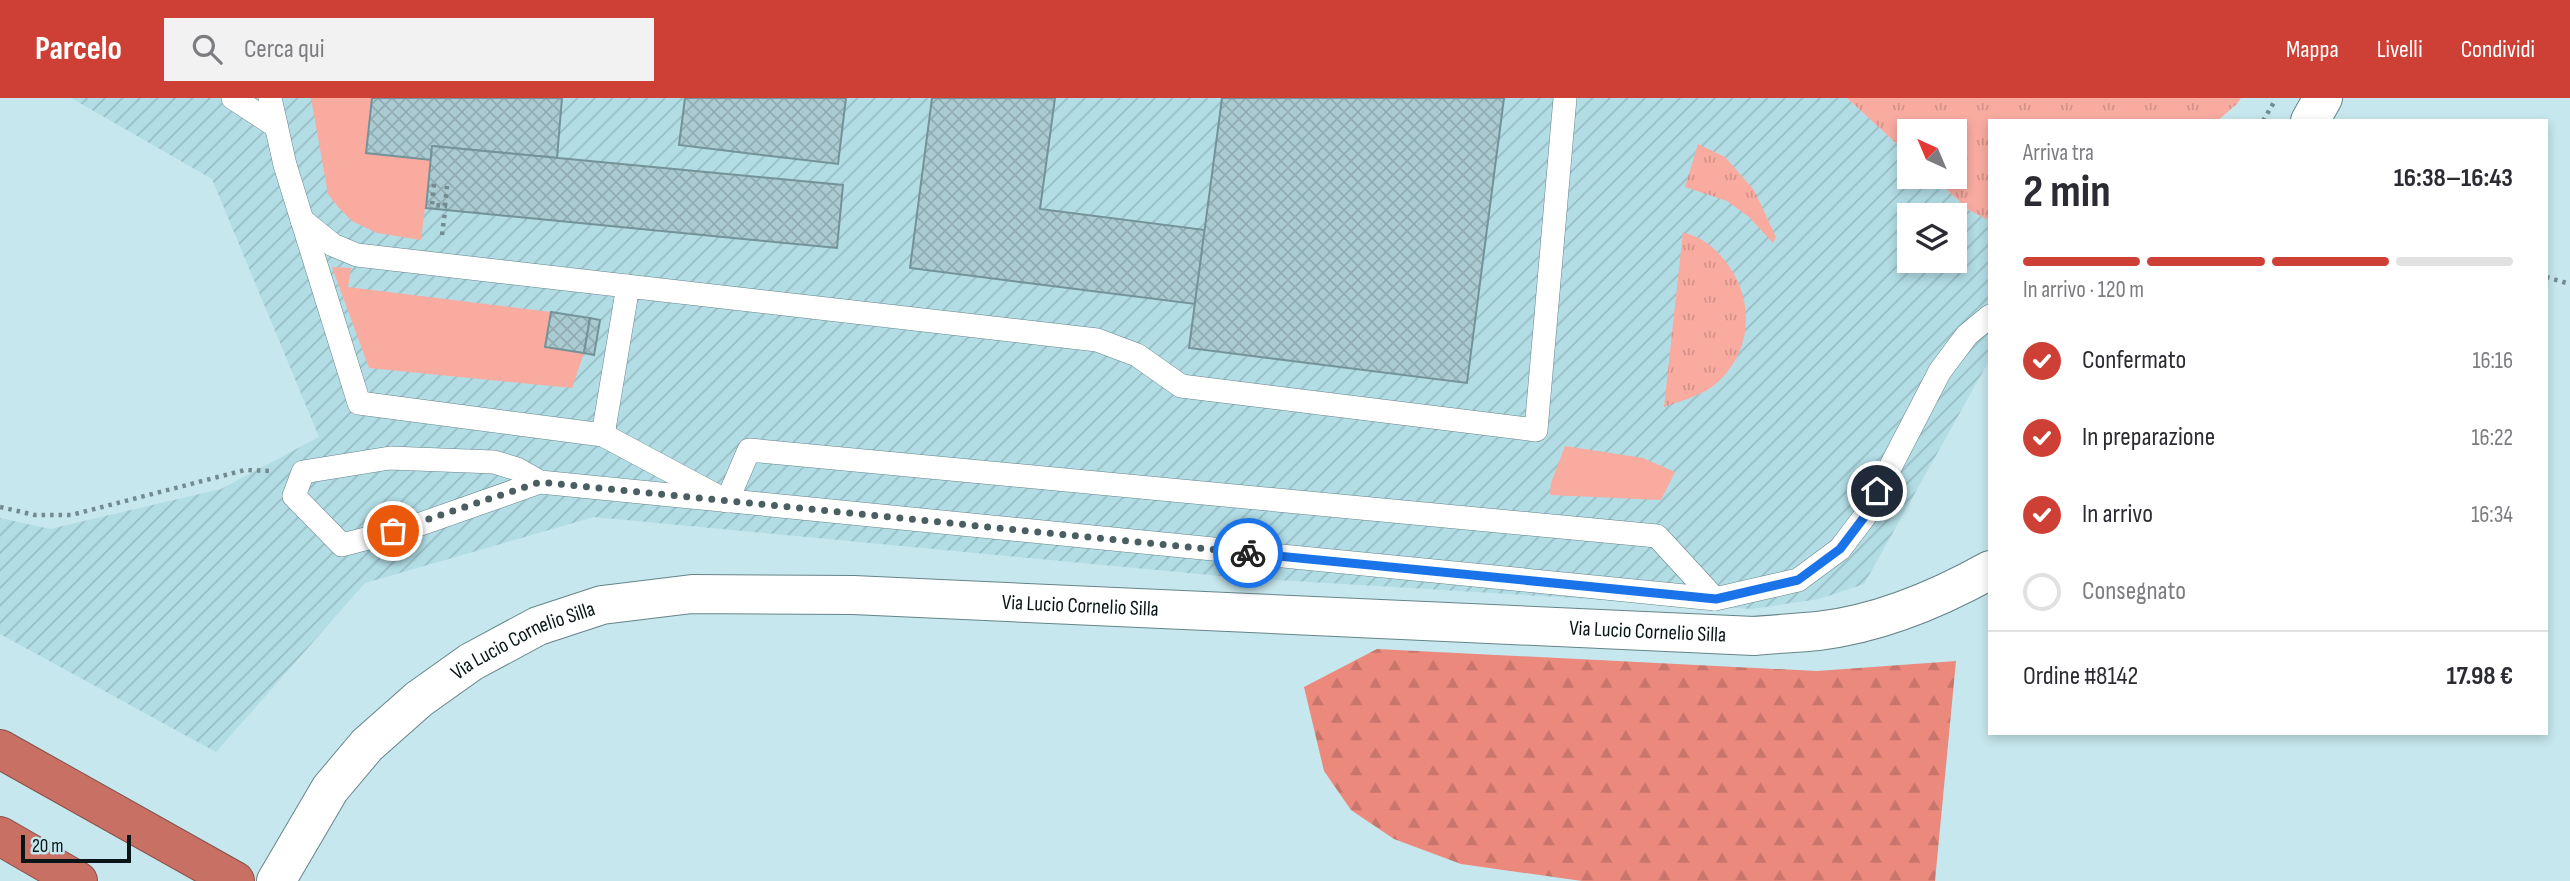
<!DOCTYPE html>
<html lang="it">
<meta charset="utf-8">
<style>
body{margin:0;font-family:"Sofia Sans Condensed",sans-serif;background:#f2f2f3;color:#2b2b33;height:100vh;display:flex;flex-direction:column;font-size:26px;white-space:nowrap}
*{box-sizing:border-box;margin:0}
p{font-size:23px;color:#7c7c81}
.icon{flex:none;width:38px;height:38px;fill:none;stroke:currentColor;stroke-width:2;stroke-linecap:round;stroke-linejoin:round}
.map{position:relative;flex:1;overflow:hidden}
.details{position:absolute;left:1988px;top:21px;width:560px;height:616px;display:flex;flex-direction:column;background:#fff;border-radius:0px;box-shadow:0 4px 10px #0003}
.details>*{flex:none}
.needle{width:46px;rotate:316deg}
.controls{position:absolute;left:1897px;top:21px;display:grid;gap:14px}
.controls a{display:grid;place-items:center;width:70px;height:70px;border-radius:0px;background:#fff;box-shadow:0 4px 10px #0003;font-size:35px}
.scale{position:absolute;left:21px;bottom:18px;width:110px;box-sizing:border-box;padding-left:7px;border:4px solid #091517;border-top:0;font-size:19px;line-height:24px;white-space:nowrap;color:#091517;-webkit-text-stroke:5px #c6e7ed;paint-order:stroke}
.pin{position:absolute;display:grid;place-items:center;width:60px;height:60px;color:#fff;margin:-30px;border:4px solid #fff;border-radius:50%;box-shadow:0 2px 7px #0007}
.courier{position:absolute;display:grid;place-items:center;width:70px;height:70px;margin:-35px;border:5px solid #1a73e8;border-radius:50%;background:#fff;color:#222;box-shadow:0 2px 9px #0007}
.overview em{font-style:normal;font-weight:700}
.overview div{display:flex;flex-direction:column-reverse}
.overview{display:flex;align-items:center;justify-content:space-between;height:119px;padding:0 35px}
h1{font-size:46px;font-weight:700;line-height:52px}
.bar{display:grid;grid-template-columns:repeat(4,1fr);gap:10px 7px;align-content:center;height:84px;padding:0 35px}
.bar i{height:9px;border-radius:5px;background:#e1e1e2}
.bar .selected{background:#ce4036}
.bar p{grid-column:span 4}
.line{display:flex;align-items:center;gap:18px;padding:0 35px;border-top:2px solid #e1e1e2}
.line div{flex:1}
ol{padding:0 35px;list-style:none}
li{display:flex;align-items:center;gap:21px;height:77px}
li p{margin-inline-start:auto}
li .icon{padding:7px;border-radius:50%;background:#ce4036;color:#fff;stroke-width:4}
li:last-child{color:#7c7c81}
li i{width:38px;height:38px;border:4px solid #e1e1e2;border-radius:50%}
header{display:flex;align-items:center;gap:42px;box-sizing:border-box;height:98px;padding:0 35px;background:#ce4036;color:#fff}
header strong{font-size:33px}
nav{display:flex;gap:38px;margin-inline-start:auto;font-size:24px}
.search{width:490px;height:63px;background:#f2f2f3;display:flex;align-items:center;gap:18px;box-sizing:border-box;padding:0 24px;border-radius:0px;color:#7c7c81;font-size:26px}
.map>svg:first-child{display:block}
.industrial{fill:url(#industrial-furrows);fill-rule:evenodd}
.grass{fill:url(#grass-tufts)}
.forest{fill:url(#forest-firs)}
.garden{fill:#f9aba0}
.building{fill:url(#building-cross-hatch);stroke:#749399;stroke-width:2}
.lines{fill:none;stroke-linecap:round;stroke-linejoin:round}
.service-casing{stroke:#65848a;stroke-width:24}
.tertiary-casing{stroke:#65848a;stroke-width:40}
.motorway-casing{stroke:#86504a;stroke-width:40}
.path{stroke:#738b8f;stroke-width:4.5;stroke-dasharray:3.5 5;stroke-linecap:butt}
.service{stroke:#fff;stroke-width:23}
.tertiary{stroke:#fff;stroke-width:38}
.motorway{stroke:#c97065;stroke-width:38}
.done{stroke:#4b5e62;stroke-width:7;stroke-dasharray:0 12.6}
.route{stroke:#1a73e8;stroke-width:9}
.labels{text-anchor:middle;stroke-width:5;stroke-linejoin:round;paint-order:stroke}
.street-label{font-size:21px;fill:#091517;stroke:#c6e7ed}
</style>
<header>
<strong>Parcelo</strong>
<div class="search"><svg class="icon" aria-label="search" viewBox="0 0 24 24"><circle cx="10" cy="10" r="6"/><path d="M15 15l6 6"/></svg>Cerca qui</div>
<nav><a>Mappa</a><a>Livelli</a><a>Condividi</a></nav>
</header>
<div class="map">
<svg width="2570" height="783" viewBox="0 0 2570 783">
<defs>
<pattern id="industrial-furrows" width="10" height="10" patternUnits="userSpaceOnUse" patternTransform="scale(1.75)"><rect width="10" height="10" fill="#b2dde5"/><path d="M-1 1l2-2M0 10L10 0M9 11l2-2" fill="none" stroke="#98bdc4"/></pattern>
<pattern id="grass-tufts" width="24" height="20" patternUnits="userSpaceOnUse" patternTransform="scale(1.75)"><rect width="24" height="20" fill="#f9aba0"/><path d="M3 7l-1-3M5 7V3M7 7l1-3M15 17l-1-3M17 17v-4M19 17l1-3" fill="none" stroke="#d49289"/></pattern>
<pattern id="forest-firs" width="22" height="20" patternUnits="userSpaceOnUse" patternTransform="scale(1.75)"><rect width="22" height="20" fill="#ec897d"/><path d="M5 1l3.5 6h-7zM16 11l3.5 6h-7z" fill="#c9756b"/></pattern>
<pattern id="building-cross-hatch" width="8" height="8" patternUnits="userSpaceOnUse" patternTransform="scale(1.75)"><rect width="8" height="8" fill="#aacbd1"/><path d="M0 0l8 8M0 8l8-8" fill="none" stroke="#91adb3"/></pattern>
</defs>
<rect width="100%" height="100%" fill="#c6e7ed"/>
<!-- industrial -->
<path class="industrial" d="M71,0h1776l62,57v22h24l36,33 21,11v138l-126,225 -45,15 -67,10 -521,-32 -637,-60 -229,66 -149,169 -216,-118v-116l50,11 171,-40 98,-52 -107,-258zM1909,117h46v46h-46z"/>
<!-- grass -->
<g class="grass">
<path d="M1847,0h394l-4,6 -20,17h-227v100l-21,-11 -36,-33h22v-46h-46v24z"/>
<path d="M1698,46l27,13 29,33 22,47 -3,6 -24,-26 -22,-16 -42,-14z"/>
<path d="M1683,134c8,3 18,6 25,12 44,34 53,98 10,138 -14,13 -35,18 -54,25z"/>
</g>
<!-- forest -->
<path class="forest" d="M1377,551l440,22 139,-10 -21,220h-353l-121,-17 -67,-25 -43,-29 -27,-39 -20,-84z"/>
<!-- garden -->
<g class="garden">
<path d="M311,0h61l-6,55 65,7 -10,80 -44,-7 -25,-12 -14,-14 -10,-13z"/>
<path d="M332,169l19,1 -3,19 203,25 -6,35 39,6 -12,35 -203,-20z"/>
<path d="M1565,348l78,12 32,14 -14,28 -111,-5 1,-12z"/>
</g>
<!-- building -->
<g class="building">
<path d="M372,0h190l-5,60 -125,-12 -1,14 -65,-7z"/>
<path d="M685,0h161l-8,66 -159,-19z"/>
<path d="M932,0h123l-15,111 165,21 -10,74 -285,-36z"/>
<path d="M1222,0h282l-37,285 -278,-35z"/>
<path d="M432,48l411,39 -6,63 -411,-40z"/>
<path d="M551,214l39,6 -6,35 -39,-6z"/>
<path d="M590,220l10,2 -6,35 -10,-2z"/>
</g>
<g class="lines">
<defs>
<g id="service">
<path d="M233,0l43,28"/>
<path d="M270,0l15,67 74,238 244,32 114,61"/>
<path d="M302,122l31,25 24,10 740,85 40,15 44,31 355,44 29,-332"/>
<path d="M603,337l25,-149"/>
<path d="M540,384l-122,43 -76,20 -48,-49 9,-24 87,-14 104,4 23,7 23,13 1175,117 83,-19 42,-31 25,-33 75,-145 27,-36 23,-19"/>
<path d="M727,403l22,-51 908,86 58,63"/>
</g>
<g id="tertiary">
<path d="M2310,23l13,-23"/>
<path id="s1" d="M276,783l54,-92 37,-44 52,-46 52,-37 67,-36 64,-21 90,-11 161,1 901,41c21,-2 43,-3 64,-5 60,-7 120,-32 172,-61"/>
</g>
<g id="motorway">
<path d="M0,651l235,132"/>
<path d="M0,738l78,45"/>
</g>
</defs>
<!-- service casing -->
<use href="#service" class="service-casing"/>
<!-- tertiary casing -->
<use href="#tertiary" class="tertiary-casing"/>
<!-- motorway casing -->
<use href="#motorway" class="motorway-casing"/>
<!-- path -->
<g class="path">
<path d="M2263,23l11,-19"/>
<path d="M434,86l-2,21 13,1 2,-20"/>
<path d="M442,137l3,-24"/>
<path d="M2546,179l24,7"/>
<path d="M0,409l35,8h36l174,-45 27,1"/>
</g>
<!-- service -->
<use href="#service" class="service"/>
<!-- tertiary -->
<use href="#tertiary" class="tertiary"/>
<!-- motorway -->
<use href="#motorway" class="motorway"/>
</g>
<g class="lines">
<!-- done -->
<path class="done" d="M393,433l147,-49 708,71"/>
<!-- route -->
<path class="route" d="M1248,455l468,46 82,-19 42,-31 25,-33 12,-25"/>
</g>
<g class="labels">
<!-- street labels -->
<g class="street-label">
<text dy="7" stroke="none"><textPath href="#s1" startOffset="920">Via Lucio Cornelio Silla</textPath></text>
<text dy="7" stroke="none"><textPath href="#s1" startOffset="1488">Via Lucio Cornelio Silla</textPath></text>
<text dy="7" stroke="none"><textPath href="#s1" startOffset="354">Via Lucio Cornelio Silla</textPath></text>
</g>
</g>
</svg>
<div class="controls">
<a><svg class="needle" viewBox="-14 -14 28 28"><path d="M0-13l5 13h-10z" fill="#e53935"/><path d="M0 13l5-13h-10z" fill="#7c7c81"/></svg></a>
<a><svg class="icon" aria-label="layers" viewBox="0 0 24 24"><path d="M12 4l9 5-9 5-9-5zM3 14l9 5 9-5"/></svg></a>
</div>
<div class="scale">20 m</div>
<div class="pin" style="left:393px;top:433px;background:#ea580c"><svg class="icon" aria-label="bag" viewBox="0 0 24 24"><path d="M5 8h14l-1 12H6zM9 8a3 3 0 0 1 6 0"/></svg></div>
<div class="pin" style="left:1877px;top:393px;background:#1f2937"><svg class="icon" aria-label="home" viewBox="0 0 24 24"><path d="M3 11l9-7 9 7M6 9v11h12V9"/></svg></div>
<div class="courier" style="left:1248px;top:455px"><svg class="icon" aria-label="bike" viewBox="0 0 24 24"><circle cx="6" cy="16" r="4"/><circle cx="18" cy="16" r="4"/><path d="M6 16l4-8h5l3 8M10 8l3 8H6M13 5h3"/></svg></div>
<section class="details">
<div class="overview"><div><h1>2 min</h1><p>Arriva tra</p></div><em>16:38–16:43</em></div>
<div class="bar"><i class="selected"></i><i class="selected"></i><i class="selected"></i><i></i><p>In arrivo · 120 m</p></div>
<ol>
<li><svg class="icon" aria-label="check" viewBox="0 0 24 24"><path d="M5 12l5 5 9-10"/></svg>Confermato<p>16:16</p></li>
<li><svg class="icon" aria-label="check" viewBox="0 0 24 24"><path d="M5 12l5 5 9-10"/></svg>In preparazione<p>16:22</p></li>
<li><svg class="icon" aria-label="check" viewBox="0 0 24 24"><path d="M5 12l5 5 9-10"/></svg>In arrivo<p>16:34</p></li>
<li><i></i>Consegnato</li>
</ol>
<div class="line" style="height:91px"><div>Ordine #8142</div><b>17.98 €</b></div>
</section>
</div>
